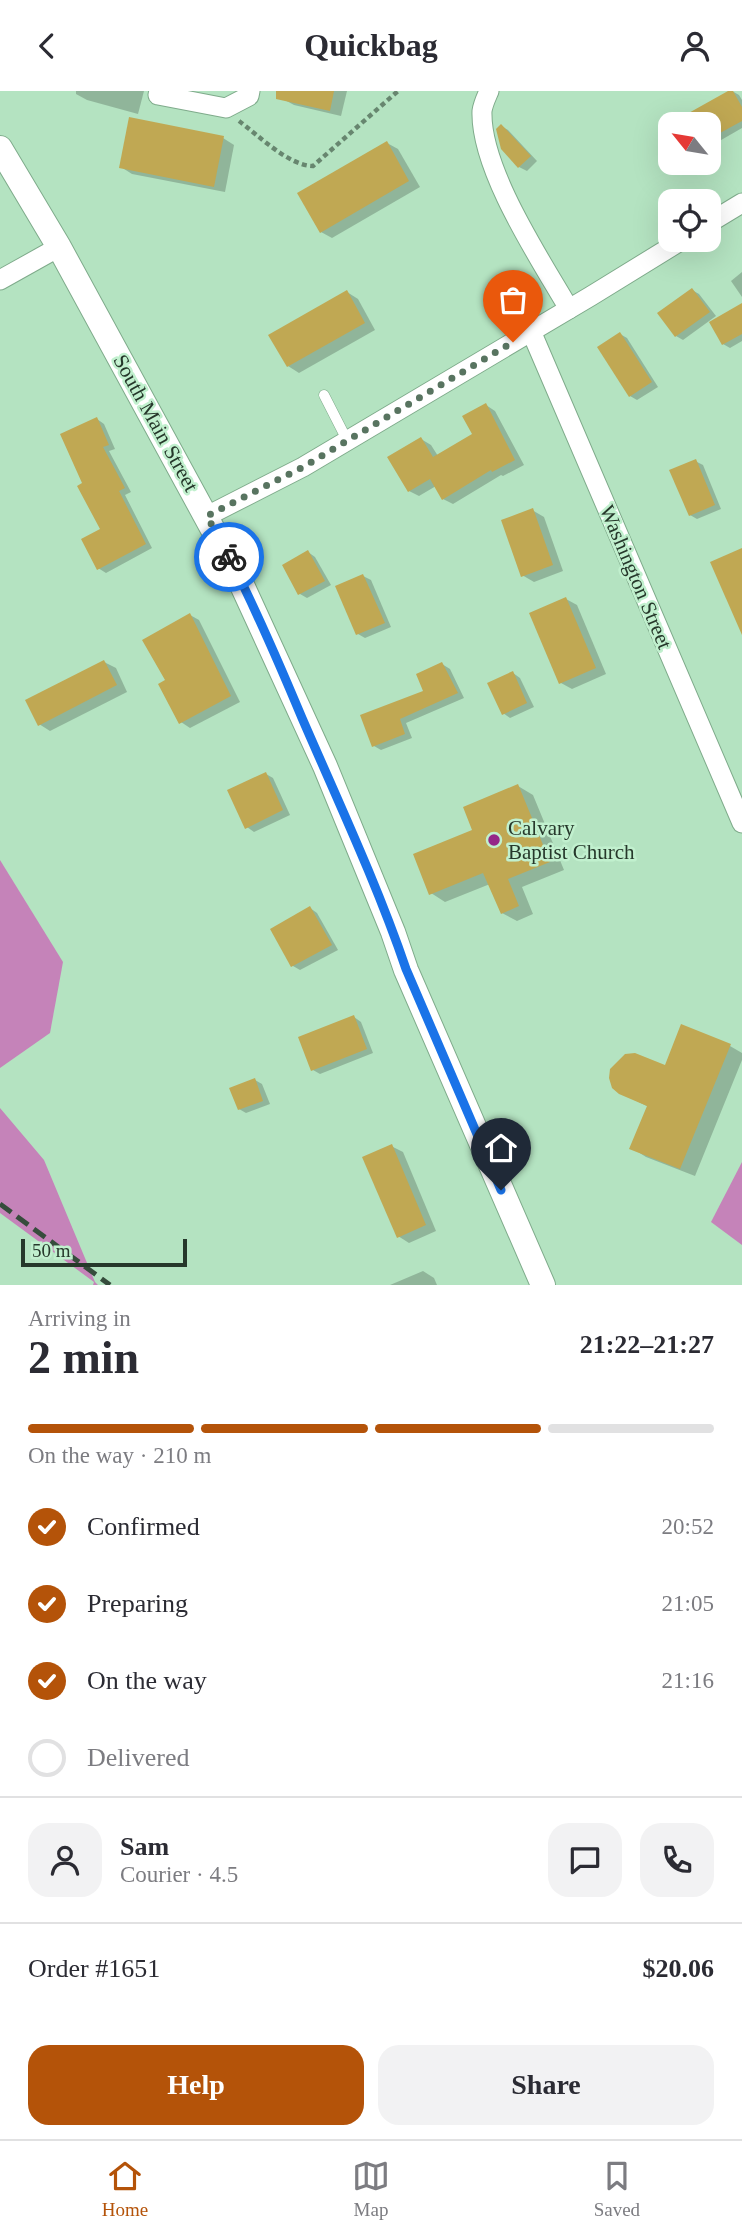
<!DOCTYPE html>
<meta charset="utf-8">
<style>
body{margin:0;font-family:Georgia,serif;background:#f2f2f3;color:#2b2b33;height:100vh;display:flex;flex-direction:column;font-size:26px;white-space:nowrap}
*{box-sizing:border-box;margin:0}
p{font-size:23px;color:#7c7c81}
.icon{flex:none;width:38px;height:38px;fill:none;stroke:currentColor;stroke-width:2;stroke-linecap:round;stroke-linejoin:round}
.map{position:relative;height:1194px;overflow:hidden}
.side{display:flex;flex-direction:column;background:#fff;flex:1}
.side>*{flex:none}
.needle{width:46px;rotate:300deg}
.fabs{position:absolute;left:658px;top:21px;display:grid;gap:14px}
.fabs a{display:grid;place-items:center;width:63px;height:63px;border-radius:14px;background:#fff;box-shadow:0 7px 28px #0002;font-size:35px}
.scale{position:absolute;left:21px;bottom:18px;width:166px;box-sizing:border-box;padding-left:7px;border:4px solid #26382b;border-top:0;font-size:19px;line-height:24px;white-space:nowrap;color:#26382b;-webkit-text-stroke:5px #c1f0ce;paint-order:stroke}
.pin{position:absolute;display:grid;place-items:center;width:60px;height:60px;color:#fff;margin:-72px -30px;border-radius:50% 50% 50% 0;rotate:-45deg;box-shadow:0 0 7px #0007}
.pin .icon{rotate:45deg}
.courier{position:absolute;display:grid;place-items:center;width:70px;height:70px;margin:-35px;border:5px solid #1a73e8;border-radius:50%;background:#fff;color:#222;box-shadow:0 2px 9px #0007}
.headline em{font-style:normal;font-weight:800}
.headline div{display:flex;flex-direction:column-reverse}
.headline{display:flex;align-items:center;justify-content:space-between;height:119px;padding:0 28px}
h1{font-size:46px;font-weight:800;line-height:52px}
.bar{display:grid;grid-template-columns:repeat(4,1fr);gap:10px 7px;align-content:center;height:84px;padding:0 28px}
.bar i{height:9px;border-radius:5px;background:#e1e1e2}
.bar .active{background:#b45309}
.bar p{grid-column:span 4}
.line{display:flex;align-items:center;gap:18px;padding:0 28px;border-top:2px solid #e1e1e2}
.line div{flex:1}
.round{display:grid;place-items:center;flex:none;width:74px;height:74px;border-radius:21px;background:#f2f2f3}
ol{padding:0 28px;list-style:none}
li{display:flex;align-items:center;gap:21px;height:77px}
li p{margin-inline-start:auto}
li .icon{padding:7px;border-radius:50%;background:#b45309;color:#fff;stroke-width:4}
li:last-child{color:#7c7c81}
li i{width:38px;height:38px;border:4px solid #e1e1e2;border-radius:50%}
.button{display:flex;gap:14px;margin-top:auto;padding:14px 28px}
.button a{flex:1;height:80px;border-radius:21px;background:#b45309;color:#fff;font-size:28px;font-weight:800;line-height:80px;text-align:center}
.button a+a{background:#f2f2f3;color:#2b2b33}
header{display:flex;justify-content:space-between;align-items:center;height:91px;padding:0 28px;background:#fff;font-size:32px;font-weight:800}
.tab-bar{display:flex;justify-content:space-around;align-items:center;height:98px;border-top:2px solid #e1e1e2;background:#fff;font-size:19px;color:#7c7c81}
.tab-bar a{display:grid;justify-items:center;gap:4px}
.tab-bar .active{color:#b45309}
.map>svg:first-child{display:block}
.forest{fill:#c583b9}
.shadow{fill:#0003}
.building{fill:#c0a853}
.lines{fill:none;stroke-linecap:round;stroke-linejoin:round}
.service-casing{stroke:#7fab8b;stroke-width:11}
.minor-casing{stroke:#7fab8b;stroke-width:21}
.tertiary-casing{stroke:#7fab8b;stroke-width:26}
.path{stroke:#67866f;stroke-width:4.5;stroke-dasharray:5 3.5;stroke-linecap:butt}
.service{stroke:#fff;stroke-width:10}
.minor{stroke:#fff;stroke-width:19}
.tertiary{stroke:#fff;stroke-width:24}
.rail{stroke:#364c3c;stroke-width:5;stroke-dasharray:14 7;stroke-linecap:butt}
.done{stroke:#587460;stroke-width:7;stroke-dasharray:0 12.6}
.route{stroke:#1a73e8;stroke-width:9}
.poi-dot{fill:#952788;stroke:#c1f0ce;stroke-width:2.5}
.labels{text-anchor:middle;stroke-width:5;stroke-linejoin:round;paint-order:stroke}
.street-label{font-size:21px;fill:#26382b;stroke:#c1f0ce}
.poi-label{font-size:21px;fill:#26382b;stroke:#c1f0ce;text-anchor:start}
</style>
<header><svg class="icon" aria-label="back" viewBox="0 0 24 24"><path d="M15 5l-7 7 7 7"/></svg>Quickbag<svg class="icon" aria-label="person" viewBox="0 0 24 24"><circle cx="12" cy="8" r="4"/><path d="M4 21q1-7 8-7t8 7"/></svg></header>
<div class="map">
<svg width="742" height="1194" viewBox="0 0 742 1194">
<rect width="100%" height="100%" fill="#b4e3c1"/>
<!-- forest -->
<g class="forest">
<path d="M0,769l63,102 -13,71 -50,35z"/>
<path d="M0,1017l44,52 51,122 3,3h-5l1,-3 -94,-69z"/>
<path d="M742,1071v83l-31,-23z"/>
</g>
<!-- shadow -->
<g class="shadow">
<path d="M76,0h68l-6,23 -51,-14 -11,-6z"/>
<path d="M284,0h63l-6,25 -47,-11 -11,-6z"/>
<path d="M732,0l7,4 3,5v28l-33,19v-23h-23l-3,-5z"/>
<path d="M501,35l7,4 29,31 -10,10 -8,-4 -17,-19z"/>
<path d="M223,47l11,7 -9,47 -93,-18 -11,-7z"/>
<path d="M387,52l11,6 22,38 -88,51 -11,-6z"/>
<path d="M742,181v25l-11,-16z"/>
<path d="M692,199l7,4 17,22 -33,24 -7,-4z"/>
<path d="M347,201l11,7 17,31 -76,43 -11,-7z"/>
<path d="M742,238v12l-12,7 -7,-4z"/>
<path d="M620,243l7,4 31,49 -21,13 -7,-4z"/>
<path d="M486,314l9,6 29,54 -21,11 -2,-1 -48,29 -10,-5 -7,-13 -17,10 -10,-5 12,-52 10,6 7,11 36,-22z"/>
<path d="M97,328l7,5 11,25 -6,2 22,41 -6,3 27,53 -46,25 -8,-5 4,-38 -17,-46z"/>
<path d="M695,370l8,4 18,44 -24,10 -7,-4z"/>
<path d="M532,419l12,7 19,54 -29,11 -12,-7z"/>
<path d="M308,461l7,5 16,28 -24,13 -7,-4z"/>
<path d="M363,485l8,4 20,47 -26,11 -7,-4z"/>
<path d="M566,508l11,6 29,69 -34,15 -11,-6z"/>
<path d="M190,524l9,5 41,82 -50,26 -9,-6 -14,-41z"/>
<path d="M104,571l12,6 11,24 -77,39 -11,-7z"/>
<path d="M442,573l8,5 14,29 -58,25 6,15 -31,12 -7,-4 51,-54z"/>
<path d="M513,582l7,5 14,29 -24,11 -7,-5z"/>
<path d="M266,683l7,4 17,37 -36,17 -7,-5z"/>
<path d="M518,695l15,9 31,75 -42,17 11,27 -16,7 -15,-8 -12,-29 -45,18 -14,-9z"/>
<path d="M310,817l7,5 21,37 -38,20 -7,-4 -21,-37z"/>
<path d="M354,926l7,5 12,31 -53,21 -7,-4z"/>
<path d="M730,955l12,7v7l-47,116 -49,-19 -14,-9 17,-41 -29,-14 45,-25z"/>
<path d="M255,989l7,4 8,20 -24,9 -7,-4z"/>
<path d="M391,1055l12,6 33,79 -27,12 -11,-7z"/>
<path d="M423,1180l11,7 3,7h-47z"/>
</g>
<!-- building -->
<g class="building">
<path d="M276,0h58l-4,20 -54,-12z"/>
<path d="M728,0h5l9,16v14l-33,18v-15h-40z"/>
<path d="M129,26l95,19 -10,51 -95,-19z"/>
<path d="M501,33l30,32 -13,12 -17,-19 -5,-20z"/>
<path d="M387,50l22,40 -89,52 -23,-40z"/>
<path d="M692,197l18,24 -35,25 -18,-24z"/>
<path d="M347,199l18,33 -78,44 -19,-32z"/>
<path d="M742,212v31l-20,11 -13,-23z"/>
<path d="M620,241l32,50 -23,15 -32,-50z"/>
<path d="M486,312l29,57 -23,12 -1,-2 -49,30 -12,-21 -22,13 -21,-35 34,-20 12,20 39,-23 -10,-18z"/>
<path d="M97,326l12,28 -6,2 22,41 -6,3 27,53 -49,26 -16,-31 19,-10 -23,-43 5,-3 -22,-49z"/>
<path d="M696,368l19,46 -26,11 -20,-46z"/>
<path d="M533,417l20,57 -32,12 -20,-57z"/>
<path d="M742,457v87l-32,-73z"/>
<path d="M308,459l17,31 -27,14 -16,-30z"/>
<path d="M363,483l22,49 -29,12 -21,-49z"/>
<path d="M566,506l30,71 -37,16 -30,-71z"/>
<path d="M190,522l41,83 -52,28 -21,-40 7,-4 -23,-40z"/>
<path d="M104,569l13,25 -79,41 -13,-26z"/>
<path d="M442,571l16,31 -58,26 5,15 -33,13 -12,-32 63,-24 -7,-17z"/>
<path d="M513,580l14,32 -25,12 -15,-32z"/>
<path d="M266,681l17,38 -38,19 -18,-39z"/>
<path d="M518,693l32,78 -42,17 11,27 -18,8 -18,-41 -54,22 -16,-41 59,-24 -9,-23z"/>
<path d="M310,815l22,39 -41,22 -21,-38z"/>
<path d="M354,924l13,34 -56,22 -13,-34z"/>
<path d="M681,933l50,20 -51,125 -51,-20 18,-43 -28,-12 -7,-6 -3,-10 1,-9 15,-15 10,-1 30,12z"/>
<path d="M255,987l8,23 -25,9 -9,-22z"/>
<path d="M392,1053l34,81 -29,13 -35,-81z"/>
</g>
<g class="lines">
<defs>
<path id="service" d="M324,304l23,45"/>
<g id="minor">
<path d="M159,0l-1,4 68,13 23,-12 1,-5"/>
<path d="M489,0c-3,7 -6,13 -7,20 -2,58 58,148 87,198"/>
<path d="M709,132l33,-20"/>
<path d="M0,189l59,-33"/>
<path d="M531,240l211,492"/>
<path d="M207,425l96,-49 288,-171 91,-56"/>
</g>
<path id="tertiary" d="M0,57l59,99 177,325 89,194 68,166 13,38 137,315"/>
</defs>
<!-- service casing -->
<use href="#service" class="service-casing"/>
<!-- minor casing -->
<use href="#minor" class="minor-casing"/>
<!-- tertiary casing -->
<use href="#tertiary" class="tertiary-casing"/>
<!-- path -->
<path class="path" d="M239,30c19,14 50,45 74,45l85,-75"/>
<!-- service -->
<use href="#service" class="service"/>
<!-- minor -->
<use href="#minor" class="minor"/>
<!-- tertiary -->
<use href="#tertiary" class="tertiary"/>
<!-- rail -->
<path class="rail" d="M0,1113l110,81"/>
</g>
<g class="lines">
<!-- done -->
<path class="done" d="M229,466l-22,-41 96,-49 210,-125"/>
<!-- route -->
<path class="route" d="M229,466c27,52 50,106 73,161 36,83 75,166 104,251l95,221"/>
</g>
<!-- markers -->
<circle class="poi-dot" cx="494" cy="749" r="7"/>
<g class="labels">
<!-- street labels -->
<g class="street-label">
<text transform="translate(156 332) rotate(61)" y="7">South Main Street</text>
<text transform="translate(636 486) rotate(67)" y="7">Washington Street</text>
</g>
<!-- poi labels -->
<g class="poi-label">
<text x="508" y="744">Calvary<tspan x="508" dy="24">Baptist Church</tspan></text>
</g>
</g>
</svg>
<div class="fabs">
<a><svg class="needle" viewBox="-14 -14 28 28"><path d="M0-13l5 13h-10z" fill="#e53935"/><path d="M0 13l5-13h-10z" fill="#7c7c81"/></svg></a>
<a><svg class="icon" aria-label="locate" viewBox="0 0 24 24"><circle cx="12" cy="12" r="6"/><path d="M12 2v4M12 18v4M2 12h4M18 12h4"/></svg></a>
</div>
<div class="scale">50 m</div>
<div class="pin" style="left:513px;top:251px;background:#ea580c"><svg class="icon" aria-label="bag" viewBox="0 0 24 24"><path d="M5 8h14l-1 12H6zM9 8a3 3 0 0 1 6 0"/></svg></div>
<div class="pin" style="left:501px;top:1099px;background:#1f2937"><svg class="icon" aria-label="home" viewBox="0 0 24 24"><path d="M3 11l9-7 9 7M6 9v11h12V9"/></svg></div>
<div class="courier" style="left:229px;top:466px"><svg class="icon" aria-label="bike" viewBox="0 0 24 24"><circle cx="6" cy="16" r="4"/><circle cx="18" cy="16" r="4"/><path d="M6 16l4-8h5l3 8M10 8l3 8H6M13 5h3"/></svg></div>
</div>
<section class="side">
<div class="headline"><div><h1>2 min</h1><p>Arriving in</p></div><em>21:22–21:27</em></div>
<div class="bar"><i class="active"></i><i class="active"></i><i class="active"></i><i></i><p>On the way · 210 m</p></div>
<ol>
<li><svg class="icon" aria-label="check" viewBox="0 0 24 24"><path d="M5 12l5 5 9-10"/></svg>Confirmed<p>20:52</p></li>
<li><svg class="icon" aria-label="check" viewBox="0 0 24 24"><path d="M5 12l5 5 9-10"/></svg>Preparing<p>21:05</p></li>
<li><svg class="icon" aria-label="check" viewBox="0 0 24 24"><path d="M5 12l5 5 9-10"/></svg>On the way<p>21:16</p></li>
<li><i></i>Delivered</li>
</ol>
<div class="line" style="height:126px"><a class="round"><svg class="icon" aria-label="person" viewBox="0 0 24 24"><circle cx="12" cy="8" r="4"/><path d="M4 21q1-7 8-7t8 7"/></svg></a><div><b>Sam</b><p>Courier · 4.5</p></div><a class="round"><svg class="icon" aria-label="chat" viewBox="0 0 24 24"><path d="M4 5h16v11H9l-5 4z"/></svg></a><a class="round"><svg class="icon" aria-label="phone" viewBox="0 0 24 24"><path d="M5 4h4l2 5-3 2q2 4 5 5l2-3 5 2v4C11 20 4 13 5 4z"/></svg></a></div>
<div class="line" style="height:91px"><div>Order #1651</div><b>$20.06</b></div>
<div class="button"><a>Help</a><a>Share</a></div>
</section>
<nav class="tab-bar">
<a class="active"><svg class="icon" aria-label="home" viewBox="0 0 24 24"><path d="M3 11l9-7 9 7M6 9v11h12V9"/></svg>Home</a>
<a><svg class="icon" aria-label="map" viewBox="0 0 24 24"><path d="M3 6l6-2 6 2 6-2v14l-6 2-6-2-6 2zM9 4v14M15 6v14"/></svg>Map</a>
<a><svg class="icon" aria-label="saved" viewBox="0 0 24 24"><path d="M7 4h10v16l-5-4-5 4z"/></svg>Saved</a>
</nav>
